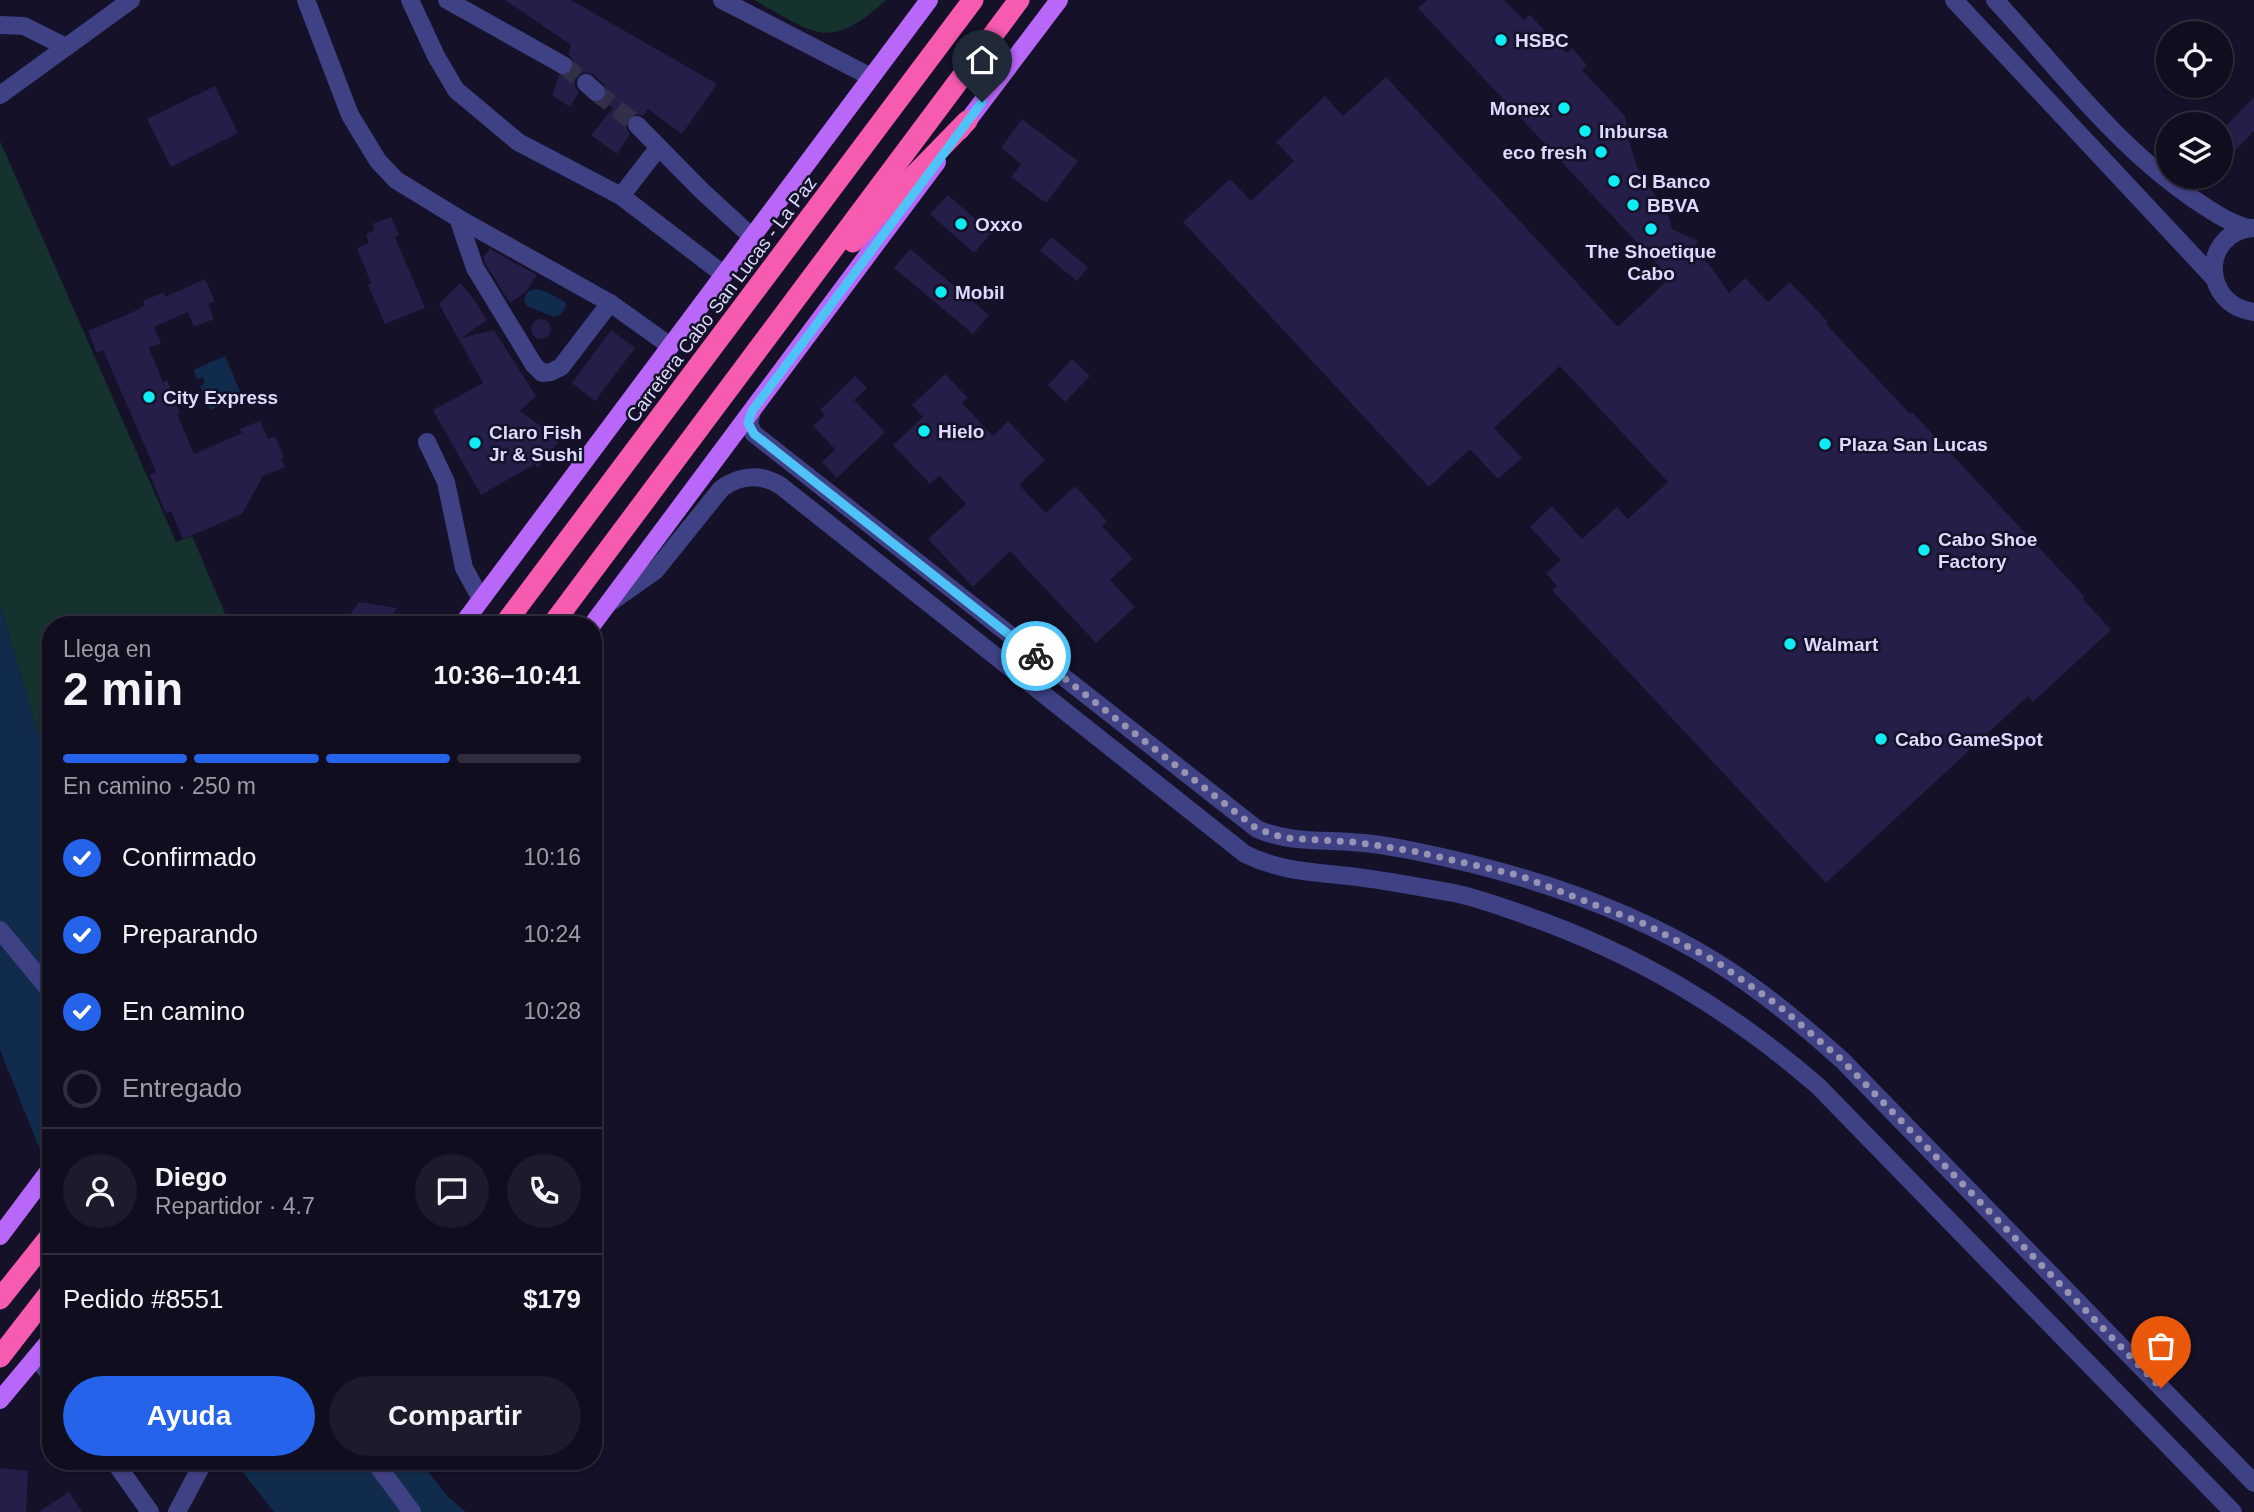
<!DOCTYPE html>
<html lang="es">
<meta charset="utf-8">
<style>
body{margin:0;font-family:Helvetica,sans-serif;background:#1d1b2b;color:#f1f3f6;height:100vh;display:flex;flex-direction:column;font-size:26px;white-space:nowrap}
*{box-sizing:border-box;margin:0}
p{font-size:23px;color:#9b9ca4}
.icon{flex:none;width:38px;height:38px;fill:none;stroke:currentColor;stroke-width:2;stroke-linecap:round;stroke-linejoin:round}
.map{position:relative;flex:1;overflow:hidden}
.side{position:absolute;left:42px;top:616px;width:560px;height:854px;display:flex;flex-direction:column;background:#0f0d1e;border-radius:28px;box-shadow:0 2px 5px #0004,0 0 0 2px #2f2d3c}
.side>*{flex:none}
.tools{position:absolute;left:2156px;top:21px;display:grid;gap:14px}
.tools a{display:grid;place-items:center;width:77px;height:77px;border-radius:50%;background:#0f0d1e;box-shadow:0 2px 5px #0004,0 0 0 2px #2f2d3c;font-size:35px}
.pin{position:absolute;display:grid;place-items:center;width:60px;height:60px;color:#fff;margin:-72px -30px;border-radius:50% 50% 50% 0;rotate:-45deg;box-shadow:0 0 7px #0007}
.pin .icon{rotate:45deg}
.courier{position:absolute;display:grid;place-items:center;width:70px;height:70px;margin:-35px;border:5px solid #4fc3f7;border-radius:50%;background:#fff;color:#222;box-shadow:0 2px 9px #0007}
.head em{font-style:normal;font-weight:800}
.head div{display:flex;flex-direction:column-reverse}
.head{display:flex;align-items:center;justify-content:space-between;height:119px;padding:0 21px}
h1{font-size:46px;font-weight:800;line-height:52px}
.bar{display:grid;grid-template-columns:repeat(4,1fr);gap:10px 7px;align-content:center;height:84px;padding:0 21px}
.bar i{height:9px;border-radius:5px;background:#2f2d3c}
.bar .on{background:#2563eb}
.bar p{grid-column:span 4}
.line{display:flex;align-items:center;gap:18px;padding:0 21px;border-top:2px solid #2f2d3c}
.line div{flex:1}
.round{display:grid;place-items:center;flex:none;width:74px;height:74px;border-radius:37px;background:#1d1b2b}
ol{padding:0 21px;list-style:none}
li{display:flex;align-items:center;gap:21px;height:77px}
li p{margin-inline-start:auto}
li .icon{padding:7px;border-radius:50%;background:#2563eb;color:#fff;stroke-width:4}
li:last-child{color:#9b9ca4}
li i{width:38px;height:38px;border:4px solid #2f2d3c;border-radius:50%}
.action{display:flex;gap:14px;margin-top:auto;padding:14px 21px}
.action a{flex:1;height:80px;border-radius:42px;background:#2563eb;color:#fff;font-size:28px;font-weight:800;line-height:80px;text-align:center}
.action a+a{background:#1d1b2b;color:#f1f3f6}
.map>svg:first-child{display:block}
.green{fill:#15322f}
.water{fill:#112b4c}
.building{fill:#241e48}
.lines{fill:none;stroke-linecap:round;stroke-linejoin:round}
.minor-tunnel{stroke:#322f48;stroke-width:18;stroke-dasharray:18 9;stroke-linecap:butt}
.minor{stroke:#3f4185;stroke-width:18}
.major{stroke:#b867f8;stroke-width:18}
.highway{stroke:#f75bb0;stroke-width:21}
.done{stroke:#9694b2;stroke-width:7;stroke-dasharray:0 12.6}
.route{stroke:#4fc3f7;stroke-width:9}
.poi-dot{fill:#10ecf4;stroke:#141128;stroke-width:2.5}
.labels{text-anchor:middle;stroke-width:5;stroke-linejoin:round;paint-order:stroke}
.poi-label{font-size:19px;font-weight:bold;fill:#dcdafd;stroke:#141128;text-anchor:start}
.street-label{font-size:19px;fill:#dcdafd;stroke:#141128}
</style>
<div class="map">
<svg width="2254" height="1512" viewBox="0 0 2254 1512">
<rect width="100%" height="100%" fill="#141128"/>
<!-- green -->
<g class="green">
<path d="M754,0h132c-58,53 -71,33 -132,0z"/>
<path d="M0,141l176,401 16,-6 38,89h-179v130l-14,-25 -37,-125z"/>
</g>
<!-- water -->
<g class="water">
<path d="M537,289l10,3 18,10 1,4 -5,9 -7,2 -27,-11 -3,-6c1,-7 6,-11 13,-11z"/>
<path d="M225,356l17,40 -32,14 -3,-7 6,-3 -4,-7 -5,2 -4,-9 5,-3 -2,-6 -6,2 -4,-9z"/>
<path d="M0,605l37,125 14,25v422l-51,-127z"/>
<path d="M234,1461h186l28,36 18,15h-192z"/>
</g>
<!-- building -->
<g class="building">
<path d="M505,0h66l146,84 -35,50 -34,-25 -5,7 -8,-2 -5,2 -4,11 4,7 -13,20 -26,-19 22,-27 -10,-7 4,-7 -3,-10 -11,-10 -10,-2 -8,8v7l4,5 -9,15 -18,-12 7,-20h9l5,-5v-10l-5,-6 3,-9z"/>
<path d="M1427,0h77l20,20 6,-5 36,38 6,-5 15,17 -5,5 43,46 3,22 9,28 12,21 17,21 6,21 26,12 -4,9 17,17 18,26 16,-15 23,24 22,-20 38,40 -2,2 84,90 2,-2 173,185 -2,2 28,31 -78,72 -5,-6 -202,187 -274,-293 5,-4 -11,-13 15,-13 -31,-33 22,-21 30,33 35,-32 11,12 40,-37 -108,-116 -66,62 28,30 -24,21 -28,-30 -41,38 -246,-265 47,-43 21,22 43,-40 -18,-19 49,-46 18,20 43,-39 232,250 52,-49 -252,-270z"/>
<path d="M215,86l23,47 -67,34 -24,-48z"/>
<path d="M2254,97v34l-33,34v-34z"/>
<path d="M1022,119l56,42 -32,42 -35,-26 10,-13 -20,-16z"/>
<path d="M948,195l43,38 -17,20 -44,-39z"/>
<path d="M391,217l8,18 -4,2 30,71 -40,16 -17,-39 3,-2 -14,-35 12,-5 -3,-9 9,-4 -3,-6z"/>
<path d="M1051,237l37,30 -11,14 -37,-30z"/>
<path d="M490,249l47,26 -11,17 -16,11 -25,-40 -2,-6z"/>
<path d="M910,249l79,66 -16,19 -79,-66z"/>
<path d="M205,279l10,22 -7,3 6,15 -20,8 -6,-15 -34,15 7,16 -12,5 14,34 4,-2 13,33 -3,1 17,40 48,-21 -2,-4 20,-8 8,18 7,-3 9,21 -3,2 4,8 -22,9 -21,38 -59,25 -12,-28 -5,3 -16,-39 6,-3 -53,-122 -6,3 -9,-22 45,-19 12,-7 -2,-4 21,-9 1,5z"/>
<path d="M460,283l11,12 16,25 -26,18 33,-8 42,66 -16,15 40,29 -22,28 -3,-4 -54,31 -48,-85 50,-27 -44,-79z"/>
<circle cx="541" cy="329" r="10"/>
<path d="M611,330l24,18 -40,53 -23,-18z"/>
<path d="M1072,359l18,17 -25,26 -17,-17z"/>
<path d="M945,374l23,24 -6,5 31,33 15,-15 37,39 -26,25 27,28 29,-27 32,35 -5,5 31,33 -23,21 25,27 -39,36 -86,-92 -37,36 -45,-48 38,-35 -27,-29 -9,9 -37,-39 30,-28 -11,-12z"/>
<path d="M855,376l12,12 -13,12 31,32 -48,46 -15,-16 13,-13 -22,-23 12,-11 -5,-5z"/>
<path d="M359,602l38,6 -12,17h-43z"/>
<path d="M0,1468l28,3 -2,41h-26z"/>
<path d="M69,1492l13,20h-43z"/>
</g>
<g class="lines">
<!-- minor-tunnel -->
<g class="minor-tunnel">
<path d="M563,65l23,18"/>
<path d="M596,92l41,33"/>
</g>
<!-- minor -->
<g class="minor">
<path d="M306,0l44,115 28,46 18,19 62,38 17,50 59,97 8,8 9,-1 10,-5 49,-64"/>
<path d="M410,0l26,56 20,34 62,52 103,54 102,78"/>
<path d="M447,0l116,65"/>
<path d="M722,0l149,77"/>
<path d="M1954,0l260,278"/>
<path d="M1995,0c63,68 120,145 197,198 18,12 36,25 57,30"/>
<path d="M0,25l24,1 42,21"/>
<path d="M586,83l10,9"/>
<path d="M0,95l131,-95"/>
<path d="M637,125l64,65 50,46"/>
<path d="M621,196l38,-49"/>
<path d="M458,218l152,85 59,42"/>
<path d="M2254,228c-53,3 -54,77 0,84"/>
<path d="M752,411l-3,12 4,10 504,396c30,13 62,11 94,13 21,1 43,5 63,9 105,21 211,55 302,111 45,28 87,63 126,98l412,423"/>
<path d="M427,442l19,40 18,86 17,31"/>
<path d="M611,602l44,-31 66,-82c18,-14 40,-16 60,-3l464,368c34,17 67,18 104,22 35,4 70,11 105,17 24,5 48,14 71,22 112,39 204,94 293,171l415,426"/>
<path d="M0,930l51,62"/>
<path d="M36,1357l15,19"/>
<path d="M114,1461l36,51"/>
<path d="M374,1461l38,51"/>
<path d="M177,1512l27,-51"/>
</g>
<!-- major -->
<g class="major">
<path d="M960,131l99,-131"/>
<path d="M462,625l467,-625"/>
<path d="M592,625l345,-463"/>
<path d="M0,1236l51,-68"/>
<path d="M0,1400l51,-61"/>
</g>
<!-- highway -->
<g class="highway">
<path d="M853,242l42,-47 72,-74"/>
<path d="M504,625l469,-625"/>
<path d="M552,625l467,-625"/>
<path d="M0,1299l51,-64"/>
<path d="M0,1357l51,-66"/>
</g>
</g>
<g class="lines">
<!-- done -->
<path class="done" d="M1036,656l221,173 28,9 69,4 59,9 105,24 129,50 70,37 62,44 63,54 319,328"/>
<!-- route -->
<path class="route" d="M982,102l-230,309 -4,12 6,11 282,222"/>
</g>
<!-- markers -->
<g class="poi-dot">
<circle cx="1501" cy="40" r="7"/>
<circle cx="1564" cy="108" r="7"/>
<circle cx="1585" cy="131" r="7"/>
<circle cx="1601" cy="152" r="7"/>
<circle cx="1614" cy="181" r="7"/>
<circle cx="1633" cy="205" r="7"/>
<circle cx="961" cy="224" r="7"/>
<circle cx="1651" cy="229" r="7"/>
<circle cx="941" cy="292" r="7"/>
<circle cx="149" cy="397" r="7"/>
<circle cx="924" cy="431" r="7"/>
<circle cx="475" cy="443" r="7"/>
<circle cx="1825" cy="444" r="7"/>
<circle cx="1924" cy="550" r="7"/>
<circle cx="1790" cy="644" r="7"/>
<circle cx="1881" cy="739" r="7"/>
</g>
<g class="labels">
<!-- poi labels -->
<g class="poi-label">
<text x="1515" y="47">HSBC</text>
<text x="1550" y="115" text-anchor="end">Monex</text>
<text x="1599" y="138">Inbursa</text>
<text x="1587" y="159" text-anchor="end">eco fresh</text>
<text x="1628" y="188">CI Banco</text>
<text x="1647" y="212">BBVA</text>
<text x="975" y="231">Oxxo</text>
<text x="1651" y="258" text-anchor="middle">The Shoetique<tspan x="1651" dy="22">Cabo</tspan></text>
<text x="955" y="299">Mobil</text>
<text x="163" y="404">City Express</text>
<text x="938" y="438">Hielo</text>
<text x="489" y="439">Claro Fish<tspan x="489" dy="22">Jr &amp; Sushi</tspan></text>
<text x="1839" y="451">Plaza San Lucas</text>
<text x="1938" y="546">Cabo Shoe<tspan x="1938" dy="22">Factory</tspan></text>
<text x="1804" y="651">Walmart</text>
<text x="1895" y="746">Cabo GameSpot</text>
</g>
<!-- street labels -->
<g class="street-label">
<text transform="translate(721 299) rotate(-53)" y="7">Carretera Cabo San Lucas - La Paz</text>
</g>
</g>
</svg>
<div class="tools">
<a><svg class="icon" aria-label="locate" viewBox="0 0 24 24"><circle cx="12" cy="12" r="6"/><path d="M12 2v4M12 18v4M2 12h4M18 12h4"/></svg></a>
<a><svg class="icon" aria-label="layers" viewBox="0 0 24 24"><path d="M12 4l9 5-9 5-9-5zM3 14l9 5 9-5"/></svg></a>
</div>
<div class="pin" style="left:2161px;top:1388px;background:#ea580c"><svg class="icon" aria-label="bag" viewBox="0 0 24 24"><path d="M5 8h14l-1 12H6zM9 8a3 3 0 0 1 6 0"/></svg></div>
<div class="pin" style="left:982px;top:102px;background:#1f2937"><svg class="icon" aria-label="home" viewBox="0 0 24 24"><path d="M3 11l9-7 9 7M6 9v11h12V9"/></svg></div>
<div class="courier" style="left:1036px;top:656px"><svg class="icon" aria-label="bike" viewBox="0 0 24 24"><circle cx="6" cy="16" r="4"/><circle cx="18" cy="16" r="4"/><path d="M6 16l4-8h5l3 8M10 8l3 8H6M13 5h3"/></svg></div>
<section class="side">
<div class="head"><div><h1>2 min</h1><p>Llega en</p></div><em>10:36–10:41</em></div>
<div class="bar"><i class="on"></i><i class="on"></i><i class="on"></i><i></i><p>En camino · 250 m</p></div>
<ol>
<li><svg class="icon" aria-label="check" viewBox="0 0 24 24"><path d="M5 12l5 5 9-10"/></svg>Confirmado<p>10:16</p></li>
<li><svg class="icon" aria-label="check" viewBox="0 0 24 24"><path d="M5 12l5 5 9-10"/></svg>Preparando<p>10:24</p></li>
<li><svg class="icon" aria-label="check" viewBox="0 0 24 24"><path d="M5 12l5 5 9-10"/></svg>En camino<p>10:28</p></li>
<li><i></i>Entregado</li>
</ol>
<div class="line" style="height:126px"><a class="round"><svg class="icon" aria-label="person" viewBox="0 0 24 24"><circle cx="12" cy="8" r="4"/><path d="M4 21q1-7 8-7t8 7"/></svg></a><div><b>Diego</b><p>Repartidor · 4.7</p></div><a class="round"><svg class="icon" aria-label="chat" viewBox="0 0 24 24"><path d="M4 5h16v11H9l-5 4z"/></svg></a><a class="round"><svg class="icon" aria-label="phone" viewBox="0 0 24 24"><path d="M5 4h4l2 5-3 2q2 4 5 5l2-3 5 2v4C11 20 4 13 5 4z"/></svg></a></div>
<div class="line" style="height:91px"><div>Pedido #8551</div><b>$179</b></div>
<div class="action"><a>Ayuda</a><a>Compartir</a></div>
</section>
</div>
